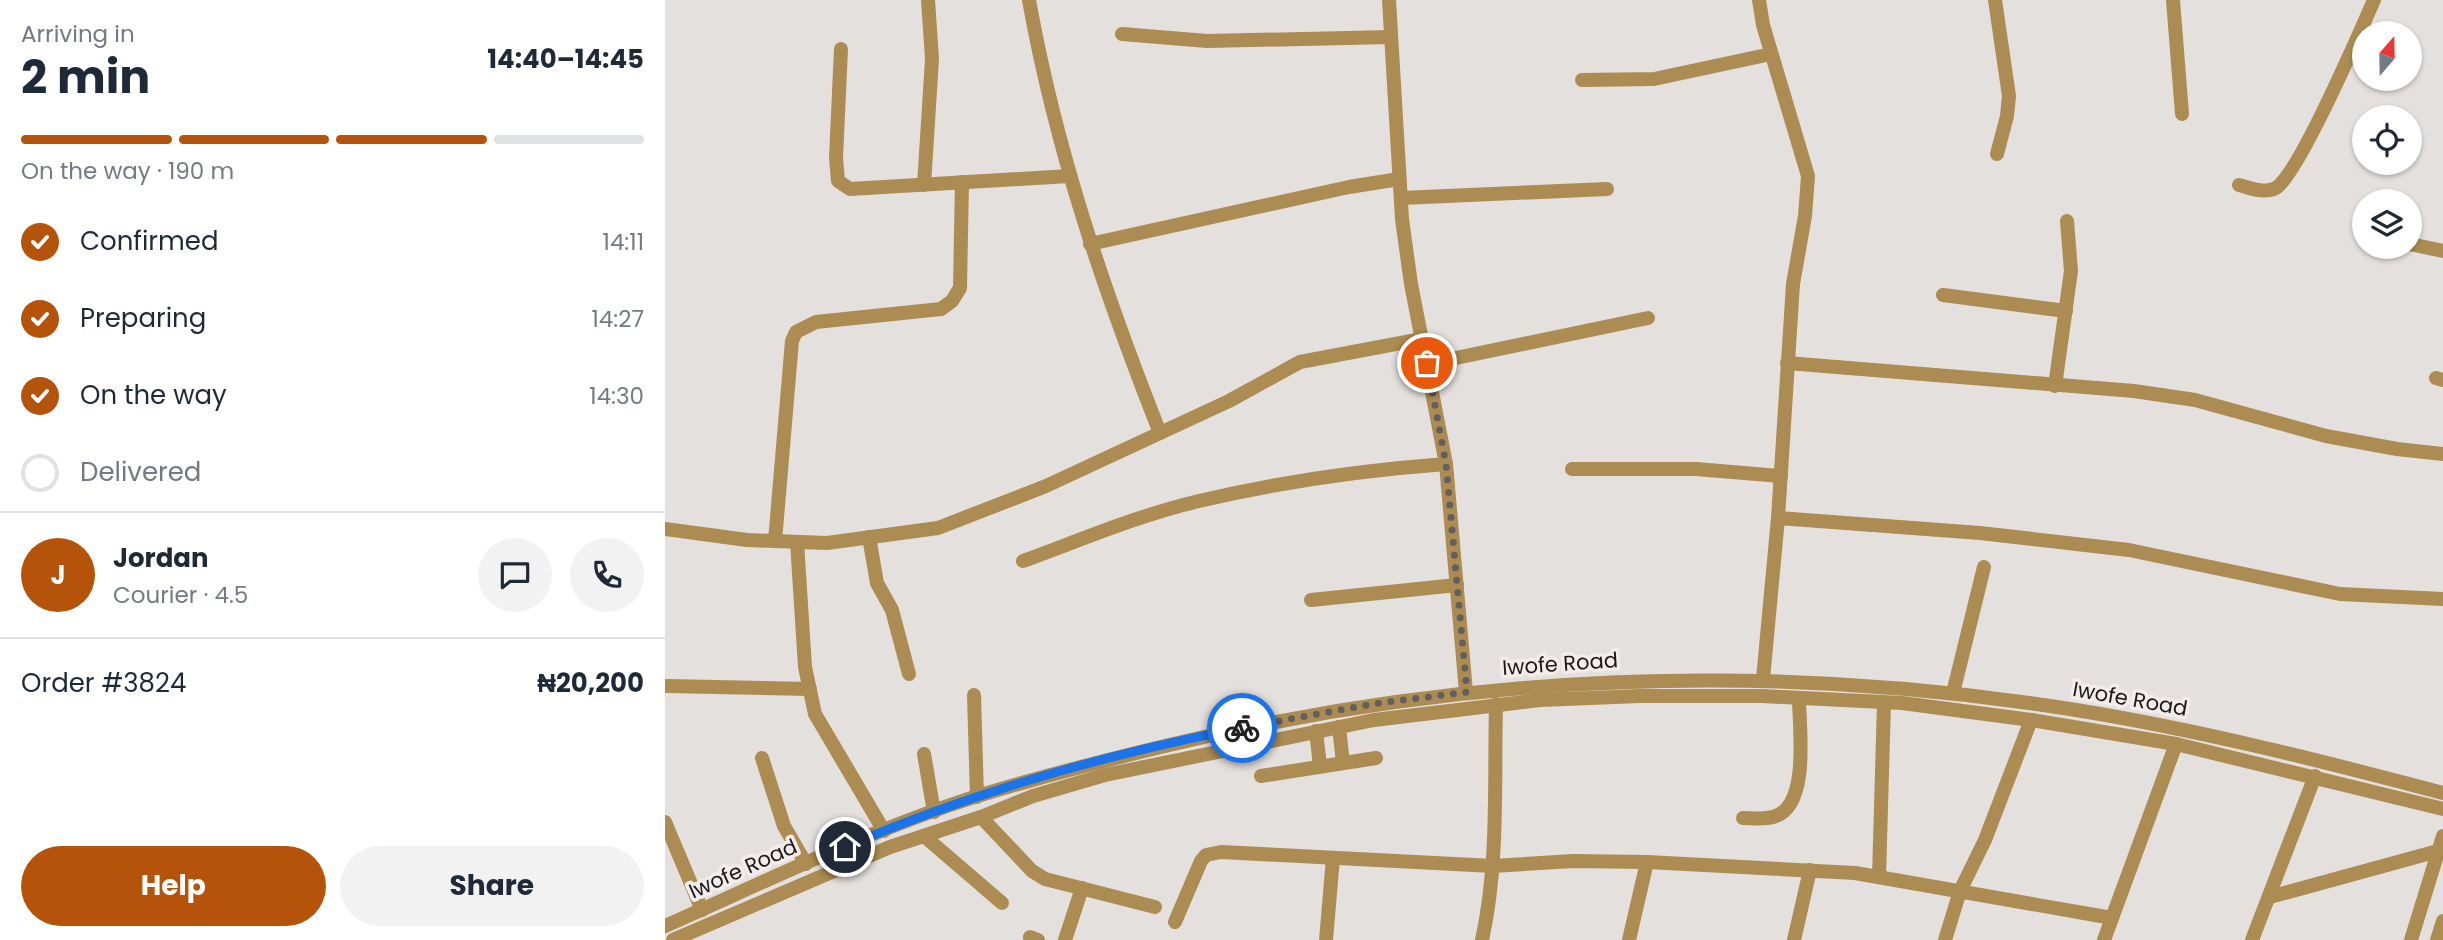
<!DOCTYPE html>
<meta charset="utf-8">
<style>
body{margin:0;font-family:Poppins,sans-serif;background:#f2f2f3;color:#1f2937;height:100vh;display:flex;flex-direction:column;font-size:26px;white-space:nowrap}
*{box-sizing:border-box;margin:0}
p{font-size:23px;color:#747a83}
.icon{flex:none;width:38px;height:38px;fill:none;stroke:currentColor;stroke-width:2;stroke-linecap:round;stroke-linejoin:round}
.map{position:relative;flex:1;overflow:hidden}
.side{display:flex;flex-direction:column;background:#fff;width:665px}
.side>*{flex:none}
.needle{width:46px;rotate:20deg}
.tools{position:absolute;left:1687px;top:21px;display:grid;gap:14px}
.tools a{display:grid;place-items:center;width:70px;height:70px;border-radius:50%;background:#fff;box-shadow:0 2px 5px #0004;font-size:35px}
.pin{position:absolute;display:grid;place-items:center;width:60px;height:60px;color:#fff;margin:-30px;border:4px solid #fff;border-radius:50%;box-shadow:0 2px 7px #0007}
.courier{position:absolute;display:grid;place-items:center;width:70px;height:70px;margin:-35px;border:5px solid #1a73e8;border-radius:50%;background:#fff;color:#222;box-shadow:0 2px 9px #0007}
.head em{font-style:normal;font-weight:700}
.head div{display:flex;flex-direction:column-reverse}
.head{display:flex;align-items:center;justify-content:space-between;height:119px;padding:0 21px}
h1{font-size:46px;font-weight:700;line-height:52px}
.bar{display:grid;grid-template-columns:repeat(4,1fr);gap:10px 7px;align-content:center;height:84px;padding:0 21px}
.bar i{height:9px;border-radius:5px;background:#e0e1e3}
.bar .on{background:#b45309}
.bar p{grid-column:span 4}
.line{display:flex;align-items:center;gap:18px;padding:0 21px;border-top:2px solid #e0e1e3}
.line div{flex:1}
.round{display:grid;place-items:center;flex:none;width:74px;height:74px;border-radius:37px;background:#f2f2f3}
ol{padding:0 21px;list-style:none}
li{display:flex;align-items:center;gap:21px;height:77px}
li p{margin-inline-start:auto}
li .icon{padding:7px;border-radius:50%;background:#b45309;color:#fff;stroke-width:4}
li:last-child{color:#747a83}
li i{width:38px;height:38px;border:4px solid #e0e1e3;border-radius:50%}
.action{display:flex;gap:14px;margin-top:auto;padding:14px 21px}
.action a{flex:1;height:80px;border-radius:42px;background:#b45309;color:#fff;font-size:28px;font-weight:700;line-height:80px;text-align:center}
.action a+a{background:#f2f2f3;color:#1f2937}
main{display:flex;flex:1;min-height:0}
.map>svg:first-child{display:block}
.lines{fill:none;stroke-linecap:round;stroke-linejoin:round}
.minor{stroke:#ac8c52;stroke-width:14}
.done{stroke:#625f5e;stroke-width:7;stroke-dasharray:0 12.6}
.route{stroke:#1a73e8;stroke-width:9}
.labels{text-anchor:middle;stroke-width:7;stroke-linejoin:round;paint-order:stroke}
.street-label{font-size:21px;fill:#1c1a19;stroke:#f2edea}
</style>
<main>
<section class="side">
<div class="head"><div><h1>2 min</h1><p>Arriving in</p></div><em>14:40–14:45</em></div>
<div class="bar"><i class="on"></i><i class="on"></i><i class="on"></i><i></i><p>On the way · 190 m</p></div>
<ol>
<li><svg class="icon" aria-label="check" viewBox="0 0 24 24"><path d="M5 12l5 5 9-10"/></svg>Confirmed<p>14:11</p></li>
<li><svg class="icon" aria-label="check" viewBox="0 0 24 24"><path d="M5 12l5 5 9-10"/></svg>Preparing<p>14:27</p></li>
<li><svg class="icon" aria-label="check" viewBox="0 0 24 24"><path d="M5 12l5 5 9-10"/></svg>On the way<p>14:30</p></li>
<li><i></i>Delivered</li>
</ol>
<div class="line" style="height:126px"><b class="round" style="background:#b45309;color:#fff">J</b><div><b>Jordan</b><p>Courier · 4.5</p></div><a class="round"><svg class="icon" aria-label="chat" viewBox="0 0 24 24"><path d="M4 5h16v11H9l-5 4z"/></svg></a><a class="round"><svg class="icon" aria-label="phone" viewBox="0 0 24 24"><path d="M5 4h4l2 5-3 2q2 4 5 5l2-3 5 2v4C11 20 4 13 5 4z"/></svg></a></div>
<div class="line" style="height:91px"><div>Order #3824</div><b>₦20,200</b></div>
<div class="action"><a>Help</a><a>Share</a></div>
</section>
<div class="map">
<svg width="1778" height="940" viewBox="0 0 1778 940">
<rect width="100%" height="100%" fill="#e4e0dd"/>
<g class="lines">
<!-- minor -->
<g class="minor">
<path d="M364,0c27,151 75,291 131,433"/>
<path d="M724,0l13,219 9,65 35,180 20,228"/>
<path d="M1094,0l4,25 45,151 -3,40 -12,68 -15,234 -15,161"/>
<path d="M1330,0l14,96 -2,20 -10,38"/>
<path d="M1508,0l9,114"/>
<path d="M457,34l85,7 184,-4"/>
<path d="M176,49l-5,109 2,23 12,8 219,-13"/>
<path d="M917,80l72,-1 117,-25"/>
<path d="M259,185l8,-126 -4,-59"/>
<path d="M1574,185c12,3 25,9 37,3 23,-15 84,-156 98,-188"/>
<path d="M736,198l206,-9"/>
<path d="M425,244l259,-57 50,-8"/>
<path d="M1745,244l33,7"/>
<path d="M1278,295l123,16"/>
<path d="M1122,363l347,28 61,9 131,36 71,13 46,5"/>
<path d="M762,364l221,-46"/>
<path d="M1771,378l7,2"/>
<path d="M1390,386l16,-115 -4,-50"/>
<path d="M907,469h124l85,7"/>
<path d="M1113,518l202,15 149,17 211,44 103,5"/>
<path d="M0,529l82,11 80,3 111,-15 108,-42 183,-85 71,-39 122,-23"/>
<path d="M204,537l8,46 15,27 17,64"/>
<path d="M110,541l17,-200 4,-9 20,-10 125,-13 11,-8 8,-13 2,-106"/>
<path d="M132,542l8,125 10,47 69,117"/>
<path d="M358,561c58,-21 116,-46 176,-60 81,-19 165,-31 247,-37"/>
<path d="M646,600l146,-15"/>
<path d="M2,686l143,3"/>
<path d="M1288,693l31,-126"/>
<path d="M309,695l3,102"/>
<path d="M674,727l4,36"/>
<path d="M651,731l4,35"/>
<path d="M259,754l10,58"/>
<path d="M97,758l22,68 22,38"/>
<path d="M596,776l115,-18"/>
<path d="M316,817l51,54 13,8 110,28"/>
<path d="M1078,818c10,0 24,2 33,-2 34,-13 23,-89 23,-118"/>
<path d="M0,822l37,88"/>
<path d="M259,836l78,67"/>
<path d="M1214,877l5,-174"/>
<path d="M1605,897l168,-46"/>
<path d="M510,922l26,-61 5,-6 15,-3 272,14 80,-5 74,1 208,11 257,45"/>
<path d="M0,926c95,-42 189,-88 288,-122 69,-23 141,-41 212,-58 301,-73 605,-85 911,-36 124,20 246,51 367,83"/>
<path d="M365,937l8,3"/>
<path d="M8,940l217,-93 91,-30 52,-21 72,-21 269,-55 166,-20 100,-4h122l140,7 129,17 145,24 267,65"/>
<path d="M400,940l17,-52"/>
<path d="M661,940l7,-82"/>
<path d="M817,940c17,-77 12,-157 14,-236"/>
<path d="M964,940l18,-78"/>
<path d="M1129,940l16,-70"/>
<path d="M1280,940l15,-49 25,-51 46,-120"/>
<path d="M1439,940l72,-196"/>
<path d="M1587,940l63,-164"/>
<path d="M1746,940l32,-104"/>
<path d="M1772,940l6,-19"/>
</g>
</g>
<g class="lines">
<!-- done -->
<path class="done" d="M577,728l130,-24 95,-12 -21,-228 -19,-101"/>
<!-- route -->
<path class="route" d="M180,847c126,-54 261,-93 397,-119"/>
</g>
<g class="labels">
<!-- street labels -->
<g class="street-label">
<text transform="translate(895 664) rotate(-4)" y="7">Iwofe Road</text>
<text transform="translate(1465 699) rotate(10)" y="7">Iwofe Road</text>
<text transform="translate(78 869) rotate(-24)" y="7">Iwofe Road</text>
</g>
</g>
</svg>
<div class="tools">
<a><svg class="needle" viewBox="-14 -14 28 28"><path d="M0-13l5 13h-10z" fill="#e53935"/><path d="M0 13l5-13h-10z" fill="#747a83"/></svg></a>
<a><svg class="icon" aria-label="locate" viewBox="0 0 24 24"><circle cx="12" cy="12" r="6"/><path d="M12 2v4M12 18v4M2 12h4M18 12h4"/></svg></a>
<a><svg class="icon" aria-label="layers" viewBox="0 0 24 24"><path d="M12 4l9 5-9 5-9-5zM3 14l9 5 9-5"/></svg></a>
</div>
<div class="pin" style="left:762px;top:363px;background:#ea580c"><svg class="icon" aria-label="bag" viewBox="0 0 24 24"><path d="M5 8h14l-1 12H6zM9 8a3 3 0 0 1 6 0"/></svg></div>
<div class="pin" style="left:180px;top:847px;background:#1f2937"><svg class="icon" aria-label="home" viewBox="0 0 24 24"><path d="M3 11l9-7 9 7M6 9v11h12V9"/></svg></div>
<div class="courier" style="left:577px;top:728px"><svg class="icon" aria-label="bike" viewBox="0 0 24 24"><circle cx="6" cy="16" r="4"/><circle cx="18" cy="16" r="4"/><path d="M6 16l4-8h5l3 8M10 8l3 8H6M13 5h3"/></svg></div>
</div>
</main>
